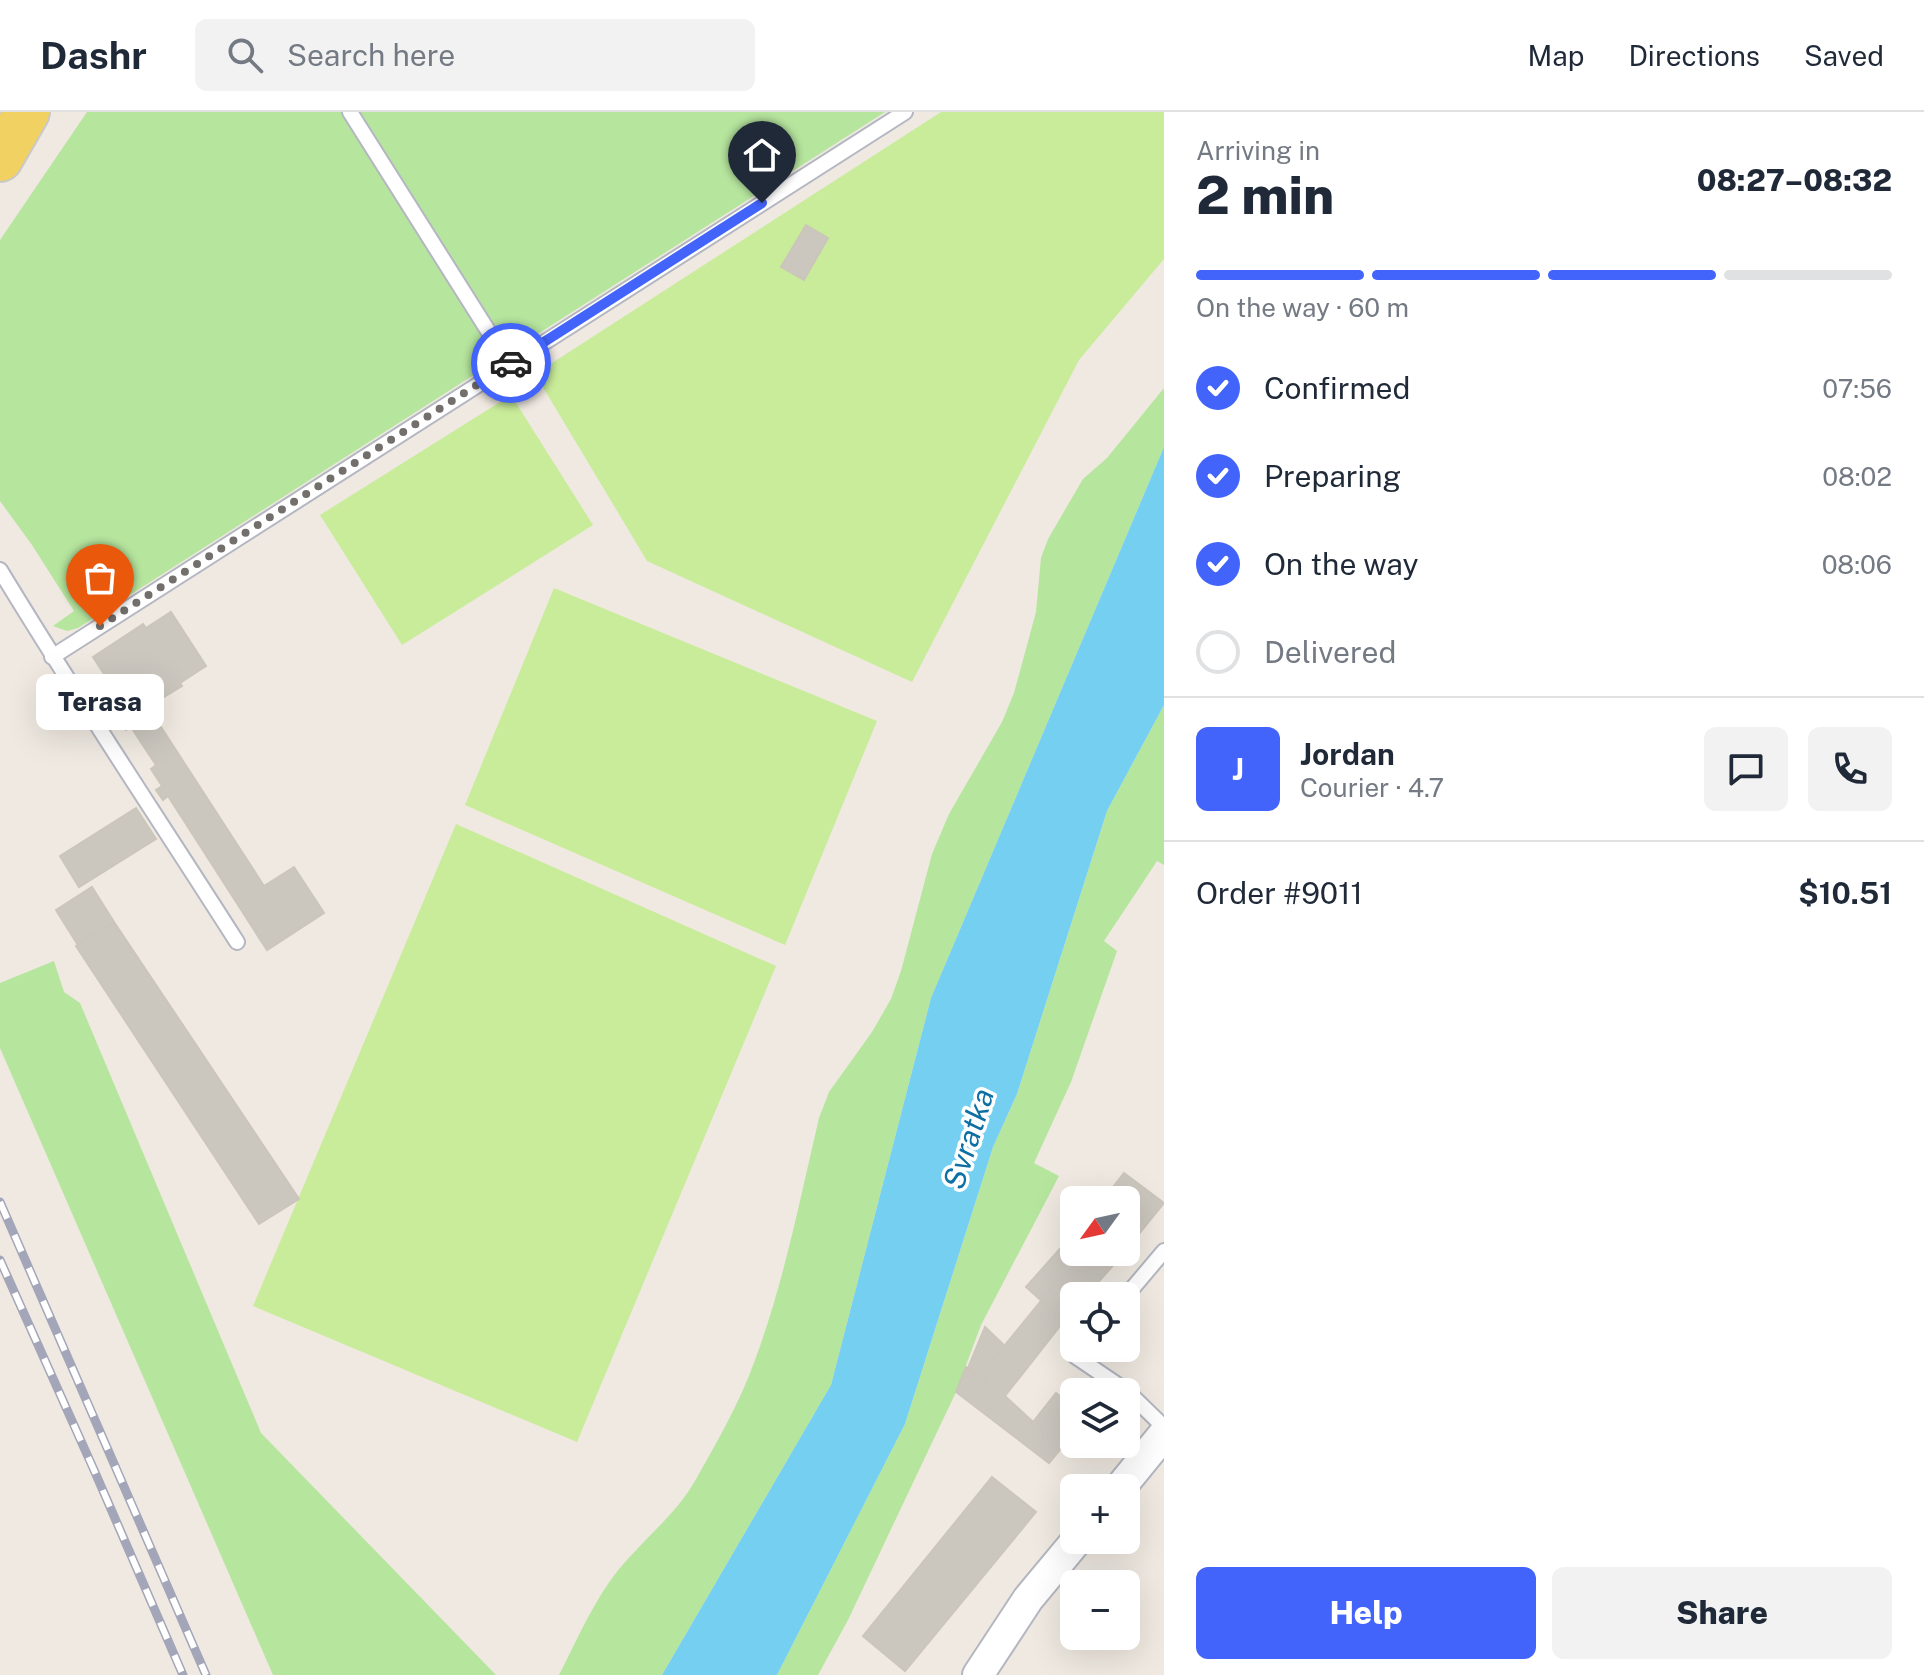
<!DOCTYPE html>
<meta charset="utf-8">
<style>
body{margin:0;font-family:"Public Sans",sans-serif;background:#f2f2f3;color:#1f2937;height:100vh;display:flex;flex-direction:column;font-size:30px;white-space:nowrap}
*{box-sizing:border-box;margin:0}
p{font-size:26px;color:#747a83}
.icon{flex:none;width:44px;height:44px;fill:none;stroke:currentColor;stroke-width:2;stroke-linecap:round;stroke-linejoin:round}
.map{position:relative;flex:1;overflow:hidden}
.sheet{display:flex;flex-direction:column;background:#fff;width:760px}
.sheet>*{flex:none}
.needle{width:52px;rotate:237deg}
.buttons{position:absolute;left:1060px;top:1074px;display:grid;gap:16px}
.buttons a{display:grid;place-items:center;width:80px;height:80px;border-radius:12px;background:#fff;box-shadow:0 8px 32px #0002;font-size:40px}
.pin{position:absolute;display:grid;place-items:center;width:68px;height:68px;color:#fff;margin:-82px -34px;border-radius:50% 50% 50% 0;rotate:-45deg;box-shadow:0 0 8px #0007}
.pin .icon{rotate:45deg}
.courier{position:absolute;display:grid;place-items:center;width:80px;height:80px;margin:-40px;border:6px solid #4264fb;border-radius:50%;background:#fff;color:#222;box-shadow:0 2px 10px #0007}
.bubble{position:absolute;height:56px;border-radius:12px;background:#fff;box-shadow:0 8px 32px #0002;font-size:26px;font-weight:800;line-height:56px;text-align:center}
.overview em{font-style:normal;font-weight:800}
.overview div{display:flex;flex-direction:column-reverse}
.overview{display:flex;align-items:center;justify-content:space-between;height:136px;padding:0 32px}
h1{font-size:52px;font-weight:800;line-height:60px}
.bar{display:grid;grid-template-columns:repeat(4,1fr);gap:12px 8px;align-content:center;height:96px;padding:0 32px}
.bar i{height:10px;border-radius:6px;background:#e0e1e3}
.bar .current{background:#4264fb}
.bar p{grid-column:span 4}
.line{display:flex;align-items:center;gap:20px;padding:0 32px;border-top:2px solid #e0e1e3}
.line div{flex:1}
.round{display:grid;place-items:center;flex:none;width:84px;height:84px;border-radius:12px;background:#f2f2f3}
ol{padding:0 32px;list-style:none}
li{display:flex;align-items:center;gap:24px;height:88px}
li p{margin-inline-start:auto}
li .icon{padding:8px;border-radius:50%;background:#4264fb;color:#fff;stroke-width:4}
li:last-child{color:#747a83}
li i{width:44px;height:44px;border:4px solid #e0e1e3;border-radius:50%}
.cta{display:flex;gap:16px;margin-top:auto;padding:16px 32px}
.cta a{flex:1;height:92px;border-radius:12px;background:#4264fb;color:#fff;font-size:32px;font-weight:800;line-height:92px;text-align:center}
.cta a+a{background:#f2f2f3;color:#1f2937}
header{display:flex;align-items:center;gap:48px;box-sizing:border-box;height:112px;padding:0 40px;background:#fff;border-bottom:2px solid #e0e1e3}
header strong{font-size:38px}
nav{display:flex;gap:44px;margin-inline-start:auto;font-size:28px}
.search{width:560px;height:72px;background:#f2f2f3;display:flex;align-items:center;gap:20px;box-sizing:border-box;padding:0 28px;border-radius:12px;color:#747a83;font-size:30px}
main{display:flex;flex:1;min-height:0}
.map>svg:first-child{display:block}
.green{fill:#b6e59e}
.pitch{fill:#c9ec9a}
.water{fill:#75cff0}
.building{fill:#cbc7bf;stroke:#cbc5ba;stroke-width:2}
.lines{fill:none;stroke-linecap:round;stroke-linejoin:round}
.lane-casing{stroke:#b4b7c1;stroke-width:18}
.street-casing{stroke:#b4b7c1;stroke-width:34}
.primary-casing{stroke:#c9c9c9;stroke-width:48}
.lane{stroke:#fff;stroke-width:14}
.street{stroke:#fff;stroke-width:30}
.primary{stroke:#f2d163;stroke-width:44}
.rail-casing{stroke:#a3a6b8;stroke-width:9}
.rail{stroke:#fff;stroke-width:6;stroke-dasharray:18;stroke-linecap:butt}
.done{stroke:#726f6d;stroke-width:8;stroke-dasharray:0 14.4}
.route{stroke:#4264fb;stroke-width:10}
.labels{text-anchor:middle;stroke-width:7;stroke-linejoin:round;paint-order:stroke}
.water-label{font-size:30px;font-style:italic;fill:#0d6fa3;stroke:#fff}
</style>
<header>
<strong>Dashr</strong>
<div class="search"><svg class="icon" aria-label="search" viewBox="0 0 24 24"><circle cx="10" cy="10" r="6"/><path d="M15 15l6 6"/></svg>Search here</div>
<nav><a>Map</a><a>Directions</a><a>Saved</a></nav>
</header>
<main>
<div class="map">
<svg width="1164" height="1563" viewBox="0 0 1164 1563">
<rect width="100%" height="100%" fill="#efe9e1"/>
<!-- green -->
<g class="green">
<path d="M87,0h798l-763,488 -44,28 -11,3 -14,-5 21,-15 -42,-66 -32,-44v-261z"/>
<path d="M1164,276v59l-233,551 -100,387 -169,290h-103c18,-35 35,-75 60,-106 25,-30 57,-55 76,-88 22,-39 45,-79 60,-121 29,-78 45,-161 64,-242l10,-26 43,-60 19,-33 10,-28 31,-117 17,-40 53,-92 12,-29 22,-81 5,-54 7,-19 35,-60 24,-21z"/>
<path d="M1164,593v160l-7,-4 -53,80 13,10 -46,131 -37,81 25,13 -78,149 -25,67 -108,228 -30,55h-41l128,-251 88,-277 24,-53 90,-283z"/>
<path d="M54,849l10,31 16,11 181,430 235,242h-223l-273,-627v-65z"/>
</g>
<!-- pitch -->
<g class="pitch">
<path d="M941,0h223v147l-85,101 -167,322 -265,-121 -112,-187z"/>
<path d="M511,283l82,130 -191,120 -82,-130z"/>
<path d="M554,476l323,133 -92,224 -320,-140z"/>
<path d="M456,712l320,142 -199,476 -324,-136z"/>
</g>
<!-- water -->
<path class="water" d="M1164,335v258l-57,106 -90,283 -24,53 -88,277 -128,251h-115l169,-290 100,-387z"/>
<!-- building -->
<g class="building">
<path d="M806,113l22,13 -24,42 -23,-13z"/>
<path d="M171,500l35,54 -26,17 2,3 -34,21 116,179 30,-19 30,46 -57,37 -99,-154 -5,4 -7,-10 6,-4 -11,-17 5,-4 -25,-38 -5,3 -8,-5 -1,-5 2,-6 8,-5 -34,-52 50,-33 3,4z"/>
<path d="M136,696l20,31 -77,48 -19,-31z"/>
<path d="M92,775l22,35 -36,23 -22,-35z"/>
<path d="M114,810l185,277 -40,25 -183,-278z"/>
<path d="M1124,1061l40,30 -38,47v-50h-23z"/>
<path d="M1074,1121v19h51l-39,44h-12v14l-10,11 -38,-34z"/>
<path d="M1041,1189l23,20 -59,75 28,26 23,-29 18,14v26l-25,30 -93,-71 10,-25 18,13 13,-15 -5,-4z"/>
<path d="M985,1215l20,19 -13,15 5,4 -13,15 -16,-12z"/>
<path d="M992,1365l44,35 -131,159 -42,-35z"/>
</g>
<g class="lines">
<defs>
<g id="lane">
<path d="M350,0l159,252"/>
<path d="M0,458c76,126 158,248 237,372"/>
<path d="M52,545l853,-545"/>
<path d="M1126,1184l38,-45"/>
<path d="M1082,1236l-7,8 53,36 36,35"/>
</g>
<g id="street">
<path d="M1120,1376l44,-54"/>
<path d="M978,1563l50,-76 49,-59"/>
</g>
<path id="primary" d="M0,47l27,-47"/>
</defs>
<!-- lane casing -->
<use href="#lane" class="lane-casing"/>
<!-- street casing -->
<use href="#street" class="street-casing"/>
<!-- primary casing -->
<use href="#primary" class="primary-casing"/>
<!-- lane -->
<use href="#lane" class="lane"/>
<!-- street -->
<use href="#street" class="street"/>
<!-- primary -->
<use href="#primary" class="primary"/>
<defs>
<g id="rail">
<path d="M0,1090l206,473"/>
<path d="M0,1148l94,210 89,205"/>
</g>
</defs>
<!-- rail casing -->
<use href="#rail" class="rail-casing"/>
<!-- rail -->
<use href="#rail" class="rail"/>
</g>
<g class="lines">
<!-- done -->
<path class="done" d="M100,514l411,-263"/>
<!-- route -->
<path class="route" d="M511,251l251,-160"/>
</g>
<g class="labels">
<!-- water labels -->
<g class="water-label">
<text transform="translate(969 1027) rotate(-72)" y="10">Svratka</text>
</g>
</g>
</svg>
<div class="buttons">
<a><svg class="needle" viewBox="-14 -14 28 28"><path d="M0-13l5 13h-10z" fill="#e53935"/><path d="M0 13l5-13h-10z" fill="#747a83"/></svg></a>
<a><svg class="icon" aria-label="locate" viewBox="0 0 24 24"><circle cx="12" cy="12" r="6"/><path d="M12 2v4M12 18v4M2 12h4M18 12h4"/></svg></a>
<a><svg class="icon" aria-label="layers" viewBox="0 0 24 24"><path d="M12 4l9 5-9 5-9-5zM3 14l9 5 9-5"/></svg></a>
<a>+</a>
<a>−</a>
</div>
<div class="pin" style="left:100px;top:514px;background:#ea580c"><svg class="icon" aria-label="bag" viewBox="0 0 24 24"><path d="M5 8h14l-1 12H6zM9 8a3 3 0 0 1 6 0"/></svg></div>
<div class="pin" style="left:762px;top:91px;background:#1f2937"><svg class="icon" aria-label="home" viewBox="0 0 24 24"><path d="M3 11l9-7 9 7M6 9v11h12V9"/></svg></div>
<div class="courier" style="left:511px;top:251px"><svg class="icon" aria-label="car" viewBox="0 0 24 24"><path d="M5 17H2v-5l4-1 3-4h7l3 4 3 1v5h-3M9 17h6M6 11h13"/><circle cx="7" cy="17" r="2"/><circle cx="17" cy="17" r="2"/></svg></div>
<div class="bubble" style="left:36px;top:562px;width:128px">Terasa</div>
</div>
<section class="sheet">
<div class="overview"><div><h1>2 min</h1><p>Arriving in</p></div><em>08:27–08:32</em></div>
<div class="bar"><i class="current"></i><i class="current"></i><i class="current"></i><i></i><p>On the way · 60 m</p></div>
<ol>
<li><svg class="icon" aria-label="check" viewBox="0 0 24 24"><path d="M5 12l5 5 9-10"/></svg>Confirmed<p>07:56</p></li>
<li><svg class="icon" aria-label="check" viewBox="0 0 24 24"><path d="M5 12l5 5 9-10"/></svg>Preparing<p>08:02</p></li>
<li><svg class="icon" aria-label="check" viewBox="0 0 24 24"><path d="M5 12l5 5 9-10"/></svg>On the way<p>08:06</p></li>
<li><i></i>Delivered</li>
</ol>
<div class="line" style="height:144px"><b class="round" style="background:#4264fb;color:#fff">J</b><div><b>Jordan</b><p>Courier · 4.7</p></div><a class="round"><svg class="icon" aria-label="chat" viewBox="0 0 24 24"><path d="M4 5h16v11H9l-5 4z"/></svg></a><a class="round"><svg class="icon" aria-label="phone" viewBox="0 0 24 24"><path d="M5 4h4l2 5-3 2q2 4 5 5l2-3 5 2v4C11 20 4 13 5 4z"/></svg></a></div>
<div class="line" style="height:104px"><div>Order #9011</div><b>$10.51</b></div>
<div class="cta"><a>Help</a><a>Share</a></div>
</section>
</main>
